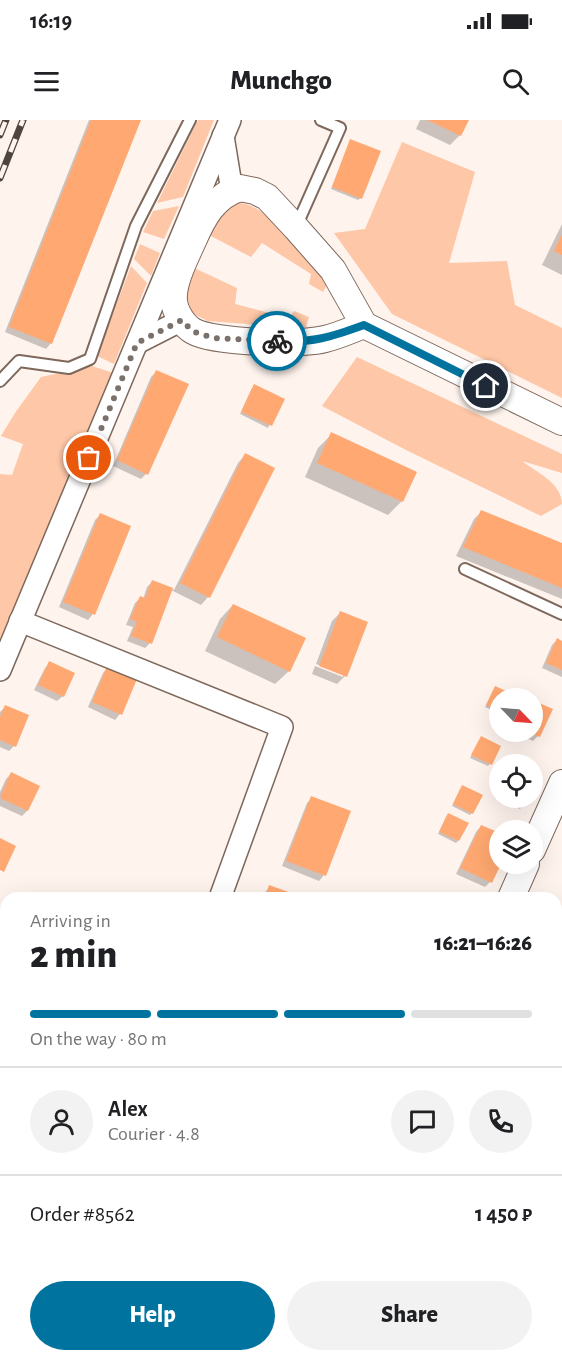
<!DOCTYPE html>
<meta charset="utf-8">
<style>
body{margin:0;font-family:"Alegreya Sans",sans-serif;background:#f2f2f2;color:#202124;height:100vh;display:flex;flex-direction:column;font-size:22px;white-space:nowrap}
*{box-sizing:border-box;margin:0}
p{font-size:20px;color:#757577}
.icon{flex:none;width:33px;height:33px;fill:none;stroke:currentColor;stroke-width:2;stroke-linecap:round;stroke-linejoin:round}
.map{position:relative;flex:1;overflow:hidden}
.drawer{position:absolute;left:0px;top:772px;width:562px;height:470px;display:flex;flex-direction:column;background:#fff;border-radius:18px 18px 0 0;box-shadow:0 6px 24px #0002}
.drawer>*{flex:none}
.needle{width:39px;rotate:115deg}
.tools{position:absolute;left:489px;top:568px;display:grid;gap:12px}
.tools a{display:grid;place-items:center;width:54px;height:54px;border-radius:50%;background:#fff;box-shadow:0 6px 24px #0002;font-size:30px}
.pin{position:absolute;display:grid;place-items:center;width:51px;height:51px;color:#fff;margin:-26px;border:3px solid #fff;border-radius:50%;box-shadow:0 2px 6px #0007}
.courier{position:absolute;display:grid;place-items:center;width:60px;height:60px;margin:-30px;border:4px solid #00749e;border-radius:50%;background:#fff;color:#222;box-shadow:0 2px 8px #0007}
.overview em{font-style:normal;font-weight:800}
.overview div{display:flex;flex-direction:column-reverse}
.overview{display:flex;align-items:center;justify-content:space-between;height:102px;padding:0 30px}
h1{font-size:39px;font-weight:800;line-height:45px}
.bar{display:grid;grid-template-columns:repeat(4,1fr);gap:9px 6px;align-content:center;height:72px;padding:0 30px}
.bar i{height:8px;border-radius:4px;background:#e0e0e0}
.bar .active{background:#00749e}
.bar p{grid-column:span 4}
.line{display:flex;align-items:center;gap:15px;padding:0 30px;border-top:2px solid #e0e0e0}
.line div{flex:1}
.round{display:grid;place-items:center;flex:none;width:63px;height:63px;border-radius:32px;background:#f2f2f2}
.action{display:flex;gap:12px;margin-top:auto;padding:12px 30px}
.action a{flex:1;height:69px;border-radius:36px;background:#00749e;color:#fff;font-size:24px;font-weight:800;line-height:69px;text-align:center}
.action a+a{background:#f2f2f2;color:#202124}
.status{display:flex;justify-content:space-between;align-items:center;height:42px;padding:0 30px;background:#fff;direction:ltr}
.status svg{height:16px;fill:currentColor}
header{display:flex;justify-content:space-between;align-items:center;height:78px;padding:0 30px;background:#fff;font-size:27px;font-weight:800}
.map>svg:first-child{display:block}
.green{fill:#fec7a7}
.shadow{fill:#0003}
.building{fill:#ffa871}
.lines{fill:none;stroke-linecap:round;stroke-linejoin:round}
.service-casing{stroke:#7e685b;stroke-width:14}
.minor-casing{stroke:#7e685b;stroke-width:24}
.tertiary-casing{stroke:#7e685b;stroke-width:28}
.service{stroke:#fff;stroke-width:10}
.minor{stroke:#fff;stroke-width:21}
.tertiary{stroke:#fff;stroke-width:26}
.rail-casing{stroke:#4e453f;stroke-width:7}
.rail{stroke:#fef3ed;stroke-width:4.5;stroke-dasharray:14;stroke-linecap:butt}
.done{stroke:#7b716b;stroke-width:6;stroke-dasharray:0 10.8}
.route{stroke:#00749e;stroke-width:8}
</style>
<div class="status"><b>16:19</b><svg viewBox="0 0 49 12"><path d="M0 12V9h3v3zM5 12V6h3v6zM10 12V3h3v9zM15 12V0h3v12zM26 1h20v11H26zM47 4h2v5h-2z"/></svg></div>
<header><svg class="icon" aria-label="menu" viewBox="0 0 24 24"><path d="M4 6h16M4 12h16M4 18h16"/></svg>Munchgo<svg class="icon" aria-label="search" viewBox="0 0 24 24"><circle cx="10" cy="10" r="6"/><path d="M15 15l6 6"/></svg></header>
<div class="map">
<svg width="562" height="1241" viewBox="0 0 562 1241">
<rect width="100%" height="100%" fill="#fef3ed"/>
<!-- green -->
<g class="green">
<path d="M198,0h16l-31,77 -26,6z"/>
<path d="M402,22l73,30 -26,91 58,-2 8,44 47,23v70l-170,-84 -58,-81 31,-4z"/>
<path d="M236,83c14,0 22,6 32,14l60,60 1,5 -6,10 -14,-8 2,-10 -49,-31 -11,14 -44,-23 11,-22z"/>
<path d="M179,86l-15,33 -21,-7 10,-21z"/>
<path d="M140,124l20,9 -9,23 -17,-17z"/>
<path d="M131,146l16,17 -33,81 -17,-8z"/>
<path d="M190,146l47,22 -2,16 54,14 5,-7 15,6 -3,10 -7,1 -91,-7 -15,-7 -9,-22z"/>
<path d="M357,237l205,97v19l-40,-12c14,11 40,22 40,43l-21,12 -133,-65 -86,-45z"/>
<path d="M92,246l31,10 -123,294v-196l12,1 11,-31 -22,-8 14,-23 26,-36z"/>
</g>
<!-- shadow -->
<g class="shadow">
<path d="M89,0h50l-88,223 -5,6 -41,-17z"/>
<path d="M420,0h47l-7,15 -10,10 -34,-16z"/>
<path d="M349,23l12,55 -3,2 -27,-11z"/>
<path d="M562,104v51l-20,-10z"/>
<path d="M156,252l-10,102 -5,5 -28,-13 38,-89z"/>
<path d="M252,268l31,11 -15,29 -28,-14z"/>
<path d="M332,314l70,67 -14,14 -83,-38 13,-29z"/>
<path d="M245,335l28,14 -65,128 -7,8 -30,-15 -21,53 -5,5 -18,-7 6,-14 -7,-2 9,-22 5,-5 3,1 4,-12 5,-5 22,8 64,-127z"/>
<path d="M481,392l81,33v54l-106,-43 18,-37z"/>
<path d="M100,395l-7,99 -5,6 -29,-13 36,-87z"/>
<path d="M233,485l56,66 -14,13 -70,-33 15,-32z"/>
<path d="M340,493l5,63 -8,8 -25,-10 3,-8 28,11v-3l-27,-10 16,-43z"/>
<path d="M557,520l5,2v35l-20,-9 10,-23z"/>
<path d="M50,543l13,33 -6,5 -23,-11 11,-22z"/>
<path d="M108,548l27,12 -15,34 -5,6 -27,-13 15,-34z"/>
<path d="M495,568l17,11h-12v15l-15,-7z"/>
<path d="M5,587l9,39 -5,5 -9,-4v-35z"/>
<path d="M513,612h19l6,4 -5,5z"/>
<path d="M481,618l9,26 -2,2 -18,-8z"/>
<path d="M11,654l16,37 -5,5 -22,-10v-14l6,-13z"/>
<path d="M460,669l12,24 -2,2 -18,-9z"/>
<path d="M500,669v9h28l-8,11 -25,-11z"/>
<path d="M312,678l37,14 -25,63 -5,6 -37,-15 25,-63z"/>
<path d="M446,697l12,24 -2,2 -18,-9z"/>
<path d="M481,706l9,56 -5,5 -29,-13 20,-42z"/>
<path d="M270,767l32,11h-40l3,-6z"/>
<path d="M6,923v22l-6,2v-22z"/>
<path d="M562,1156v51l-6,-3v-42z"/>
<path d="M6,1163v18l-3,-15z"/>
</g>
<!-- building -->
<g class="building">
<path d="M91,0h50l-89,224 -43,-17z"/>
<path d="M427,0h42l-8,16z"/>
<path d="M350,19l31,12 -19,48 -30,-12z"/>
<path d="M562,114v21l-8,-4z"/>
<path d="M156,250l33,14 -41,91 -31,-15z"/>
<path d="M254,264l31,15 -13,27 -31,-14z"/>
<path d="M331,312l86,40 -14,30 -86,-39z"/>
<path d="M245,333l30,15 -65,130 -30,-15z"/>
<path d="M481,390l81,33v45l-99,-41z"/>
<path d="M100,393l31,13 -36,89 -32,-13z"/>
<path d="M152,460l21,8 -21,56 -21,-8 6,-14 -7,-3 10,-23 5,2z"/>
<path d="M233,484l73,34 -16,34 -73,-35z"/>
<path d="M340,491l28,11 -21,55 -28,-11z"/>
<path d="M557,518l5,3v29l-16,-7z"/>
<path d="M49,541l26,12 -11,24 -26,-12z"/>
<path d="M107,546l30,13 -15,36 -30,-13z"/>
<path d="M495,566l20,9 -2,4h-13v12l-14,-6z"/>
<path d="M532,580l21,9 -13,28 -8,-3z"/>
<path d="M5,585l24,10 -13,32 -16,-7v-23z"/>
<path d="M481,616l20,10 -9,19 -21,-10z"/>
<path d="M11,652l29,14 -12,25 -28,-13z"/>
<path d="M532,653l8,3 -8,16z"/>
<path d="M462,665l21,10 -10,19 -20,-10z"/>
<path d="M311,676l40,15 -25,65 -40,-15z"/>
<path d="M511,678h19l-4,7z"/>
<path d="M448,693l21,10 -10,18 -20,-9z"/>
<path d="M481,705l19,8 1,31 -9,19 -32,-15z"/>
<path d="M0,718l16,8 -12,26 -4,-2z"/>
<path d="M269,765l36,13h-40z"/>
<path d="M6,922v20l-6,2v-21z"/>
<path d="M3,970l3,10v22l-6,2v-33z"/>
<path d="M556,1029l6,2 -5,15h-1z"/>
<path d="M6,1042v30l-6,2v-30z"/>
<path d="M6,1102v28l-6,2v-28z"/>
<path d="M562,1154v46l-6,-3v-31z"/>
<path d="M246,1236h6l10,5h-18z"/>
</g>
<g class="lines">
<defs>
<g id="service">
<path d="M296,107l44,-99 -19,-8"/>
<path d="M0,261l19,-20 50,7 21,-9 46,-133 54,-106"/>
<path d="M465,449l97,45"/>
</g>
<g id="minor">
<path d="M223,16l9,55"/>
<path d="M137,223l45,-23"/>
<path d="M20,501l262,106 -62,171"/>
<path d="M0,550l230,-550"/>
<path d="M519,1236l15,5"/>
<path d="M53,1241l1,-5"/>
<path d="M303,1241l2,-5"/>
</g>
<g id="tertiary">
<path d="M240,68l15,3 12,6 29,31 37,42 31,55c-13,5 -26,11 -39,14 -24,6 -111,4 -132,-8 -9,-5 -18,-19 -19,-30 -2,-18 12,-44 19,-60 10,-23 21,-45 47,-53z"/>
<path d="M364,205l198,97"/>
<path d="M532,730l30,-67"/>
<path d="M511,778l15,-34"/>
<path d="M374,1236l1,5"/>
</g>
</defs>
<!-- service casing -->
<use href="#service" class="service-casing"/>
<!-- minor casing -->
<use href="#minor" class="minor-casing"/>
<!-- tertiary casing -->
<use href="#tertiary" class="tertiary-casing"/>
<!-- service -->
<use href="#service" class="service"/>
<!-- minor -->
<use href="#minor" class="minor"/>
<!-- tertiary -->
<use href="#tertiary" class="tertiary"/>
<defs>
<g id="rail">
<path d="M0,15l6,-15"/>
<path d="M0,58l23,-58"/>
</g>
</defs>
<!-- rail casing -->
<use href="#rail" class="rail-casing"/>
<!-- rail -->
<use href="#rail" class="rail"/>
</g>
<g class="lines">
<!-- done -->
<path class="done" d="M89,338l48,-115 45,-23 10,11 21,7 64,3"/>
<!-- route -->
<path class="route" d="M277,221c36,2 54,-4 87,-16l122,61"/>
</g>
</svg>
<div class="tools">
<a><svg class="needle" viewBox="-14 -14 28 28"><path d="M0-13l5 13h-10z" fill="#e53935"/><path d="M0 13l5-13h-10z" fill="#757577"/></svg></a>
<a><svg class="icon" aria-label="locate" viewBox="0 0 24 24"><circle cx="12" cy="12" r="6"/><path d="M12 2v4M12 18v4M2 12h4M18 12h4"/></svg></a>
<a><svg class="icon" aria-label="layers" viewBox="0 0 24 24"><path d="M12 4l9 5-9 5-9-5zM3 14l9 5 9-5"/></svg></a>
</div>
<div class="pin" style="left:89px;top:338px;background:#ea580c"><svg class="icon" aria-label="bag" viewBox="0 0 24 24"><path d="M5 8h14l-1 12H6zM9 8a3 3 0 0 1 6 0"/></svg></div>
<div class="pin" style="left:486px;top:266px;background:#1f2937"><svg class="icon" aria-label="home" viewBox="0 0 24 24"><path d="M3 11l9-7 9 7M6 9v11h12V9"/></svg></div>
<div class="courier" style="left:277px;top:221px"><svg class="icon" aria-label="bike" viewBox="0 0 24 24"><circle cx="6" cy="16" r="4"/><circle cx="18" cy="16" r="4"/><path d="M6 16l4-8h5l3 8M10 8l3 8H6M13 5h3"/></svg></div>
<section class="drawer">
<div class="overview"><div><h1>2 min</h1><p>Arriving in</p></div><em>16:21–16:26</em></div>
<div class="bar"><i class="active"></i><i class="active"></i><i class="active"></i><i></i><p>On the way · 80 m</p></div>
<div class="line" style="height:108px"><a class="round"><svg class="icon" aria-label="person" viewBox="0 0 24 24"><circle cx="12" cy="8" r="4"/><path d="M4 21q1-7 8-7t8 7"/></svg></a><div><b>Alex</b><p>Courier · 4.8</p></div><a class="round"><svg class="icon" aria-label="chat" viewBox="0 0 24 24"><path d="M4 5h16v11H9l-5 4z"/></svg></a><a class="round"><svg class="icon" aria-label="phone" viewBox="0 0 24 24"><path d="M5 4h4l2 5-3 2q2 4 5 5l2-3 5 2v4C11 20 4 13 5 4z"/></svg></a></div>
<div class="line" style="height:78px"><div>Order #8562</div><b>1 450 ₽</b></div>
<div class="action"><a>Help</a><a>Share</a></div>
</section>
</div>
